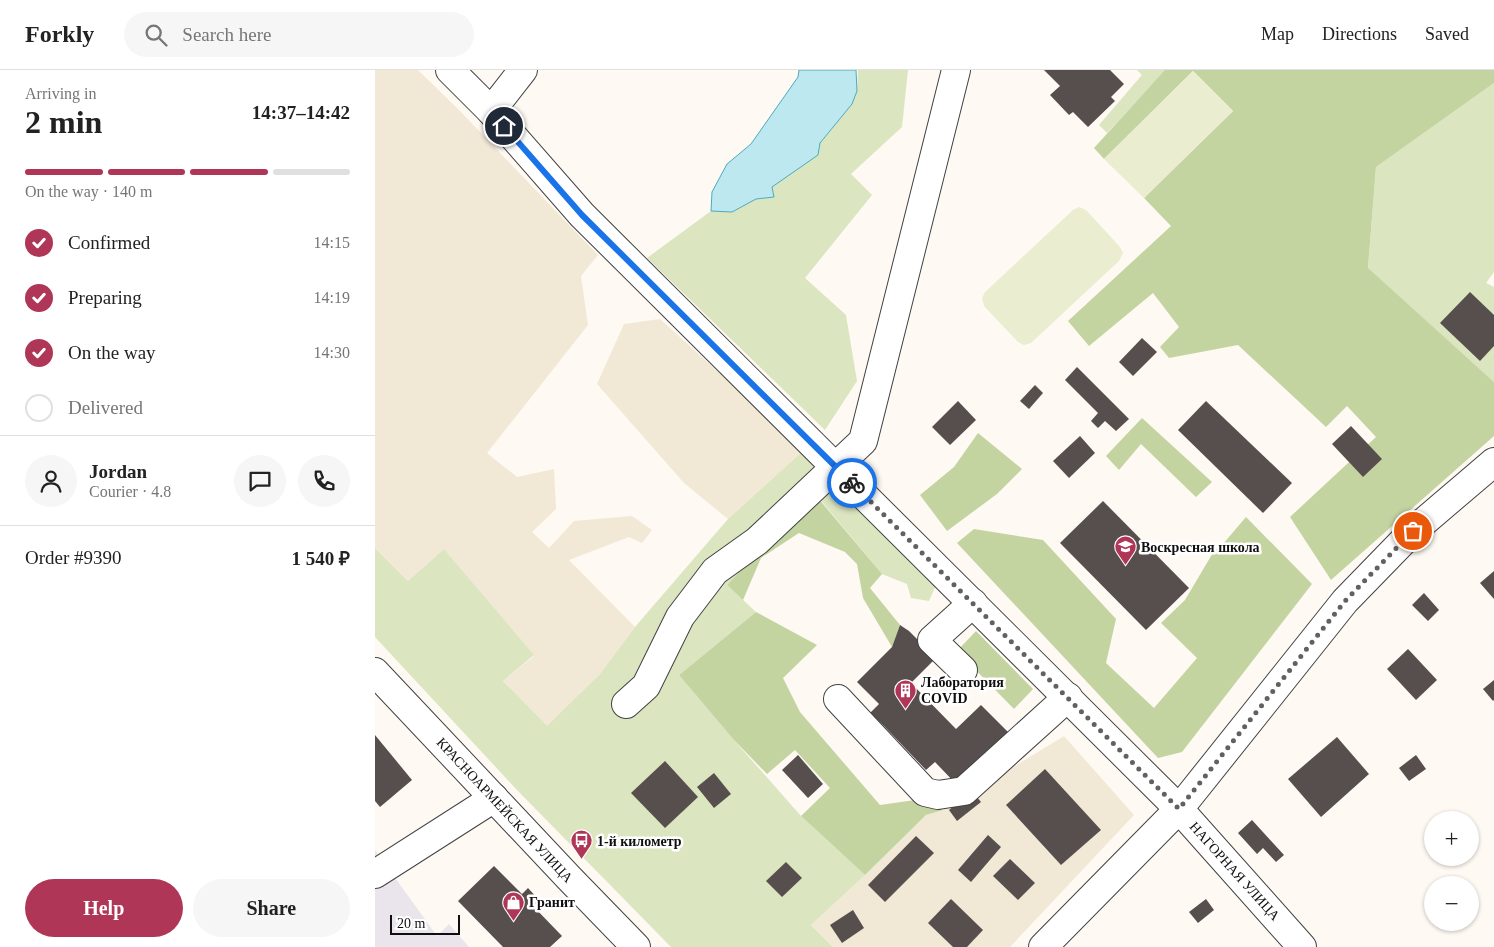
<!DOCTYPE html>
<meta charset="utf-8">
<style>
body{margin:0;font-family:"Times New Roman",serif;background:#f6f6f6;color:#222;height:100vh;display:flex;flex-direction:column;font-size:19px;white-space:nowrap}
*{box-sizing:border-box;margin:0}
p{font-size:16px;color:#767676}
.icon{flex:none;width:28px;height:28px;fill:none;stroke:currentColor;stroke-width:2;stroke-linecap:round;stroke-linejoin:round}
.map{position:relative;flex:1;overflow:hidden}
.drawer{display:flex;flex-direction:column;background:#fff;width:375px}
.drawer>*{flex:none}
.buttons{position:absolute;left:1049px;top:741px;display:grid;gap:10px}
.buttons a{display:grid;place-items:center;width:55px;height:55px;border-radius:50%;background:#fff;box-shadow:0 1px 4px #0004;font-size:25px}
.scale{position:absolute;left:15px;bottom:12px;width:70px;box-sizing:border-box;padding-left:5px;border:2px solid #0f0f0f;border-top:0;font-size:14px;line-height:18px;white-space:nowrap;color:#0f0f0f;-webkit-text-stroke:4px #fff;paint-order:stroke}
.pin{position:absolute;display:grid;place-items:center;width:42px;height:42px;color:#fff;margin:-21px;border:2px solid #fff;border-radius:50%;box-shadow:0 1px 5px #0007}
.courier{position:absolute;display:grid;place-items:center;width:50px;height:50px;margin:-25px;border:4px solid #1a73e8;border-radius:50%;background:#fff;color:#222;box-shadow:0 1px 6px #0007}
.overview em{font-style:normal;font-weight:600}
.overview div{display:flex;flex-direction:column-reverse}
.overview{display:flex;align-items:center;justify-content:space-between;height:85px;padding:0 25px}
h1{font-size:32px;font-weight:600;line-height:38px}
.bar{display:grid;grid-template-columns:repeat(4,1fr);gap:8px 5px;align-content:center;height:60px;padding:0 25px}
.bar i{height:6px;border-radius:4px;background:#e0e0e0}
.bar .on{background:#b03657}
.bar p{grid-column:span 4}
.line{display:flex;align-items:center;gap:12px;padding:0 25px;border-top:1px solid #e0e0e0}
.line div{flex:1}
.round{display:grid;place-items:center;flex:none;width:52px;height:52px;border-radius:26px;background:#f6f6f6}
ol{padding:0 25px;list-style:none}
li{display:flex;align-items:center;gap:15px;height:55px}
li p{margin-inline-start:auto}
li .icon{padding:5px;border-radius:50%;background:#b03657;color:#fff;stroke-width:4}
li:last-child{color:#767676}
li i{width:28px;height:28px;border:2px solid #e0e0e0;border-radius:50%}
.action{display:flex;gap:10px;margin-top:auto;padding:10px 25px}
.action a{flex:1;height:58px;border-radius:30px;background:#b03657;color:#fff;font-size:20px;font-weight:600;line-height:58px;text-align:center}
.action a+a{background:#f6f6f6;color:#222}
header{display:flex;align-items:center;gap:30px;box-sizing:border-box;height:70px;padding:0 25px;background:#fff;border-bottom:1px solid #e0e0e0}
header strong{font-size:24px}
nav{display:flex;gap:28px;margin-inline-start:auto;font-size:18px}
.search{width:350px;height:45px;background:#f6f6f6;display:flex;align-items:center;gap:12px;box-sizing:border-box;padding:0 18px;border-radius:28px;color:#767676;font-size:19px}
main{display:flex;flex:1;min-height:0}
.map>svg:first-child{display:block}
.industrial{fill:#eae5ed}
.farmland{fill:#f1e9d5}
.green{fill:#dbe5c0}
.forest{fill:#c3d4a1}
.pitch{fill:#eaedd0}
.water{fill:#bde8f0;stroke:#4caabe}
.building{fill:#574f4d}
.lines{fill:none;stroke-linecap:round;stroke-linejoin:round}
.minor-casing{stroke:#424242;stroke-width:30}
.minor{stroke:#fff;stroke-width:28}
.done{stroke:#63615f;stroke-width:5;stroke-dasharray:0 9}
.route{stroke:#1a73e8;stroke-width:6}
.labels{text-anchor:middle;stroke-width:5;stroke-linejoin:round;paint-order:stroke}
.poi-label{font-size:14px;font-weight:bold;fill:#0f0f0f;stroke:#fff;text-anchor:start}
.street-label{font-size:14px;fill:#0f0f0f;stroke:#fff}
</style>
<header>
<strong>Forkly</strong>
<div class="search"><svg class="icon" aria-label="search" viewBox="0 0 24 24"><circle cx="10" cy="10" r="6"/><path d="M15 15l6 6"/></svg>Search here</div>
<nav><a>Map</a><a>Directions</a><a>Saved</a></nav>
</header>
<main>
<section class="drawer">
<div class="overview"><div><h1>2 min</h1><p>Arriving in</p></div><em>14:37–14:42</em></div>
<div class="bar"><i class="on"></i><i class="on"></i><i class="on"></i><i></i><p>On the way · 140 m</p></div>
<ol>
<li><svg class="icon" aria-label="check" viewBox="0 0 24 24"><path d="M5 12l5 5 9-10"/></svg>Confirmed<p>14:15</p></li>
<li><svg class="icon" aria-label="check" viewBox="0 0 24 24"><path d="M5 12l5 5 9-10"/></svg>Preparing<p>14:19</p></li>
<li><svg class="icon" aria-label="check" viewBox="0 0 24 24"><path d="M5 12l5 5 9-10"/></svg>On the way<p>14:30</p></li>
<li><i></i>Delivered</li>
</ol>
<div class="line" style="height:90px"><a class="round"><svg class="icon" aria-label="person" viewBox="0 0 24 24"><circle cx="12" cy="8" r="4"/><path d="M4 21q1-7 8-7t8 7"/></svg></a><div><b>Jordan</b><p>Courier · 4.8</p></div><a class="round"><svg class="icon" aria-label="chat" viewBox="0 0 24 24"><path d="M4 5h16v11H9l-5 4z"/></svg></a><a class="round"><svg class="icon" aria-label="phone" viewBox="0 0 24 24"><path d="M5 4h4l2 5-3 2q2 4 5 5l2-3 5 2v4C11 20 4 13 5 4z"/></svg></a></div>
<div class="line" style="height:65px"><div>Order #9390</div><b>1 540 ₽</b></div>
<div class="action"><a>Help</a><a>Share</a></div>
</section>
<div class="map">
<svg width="1119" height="877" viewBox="0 0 1119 877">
<rect width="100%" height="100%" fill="#fef9f3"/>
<!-- industrial -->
<path class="industrial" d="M0,780l62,86 12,-12 20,23h-94z"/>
<!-- farmland -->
<g class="farmland">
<path d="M0,0h43l40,39 140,146 -17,21 7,49 -101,128 30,24 37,-8 2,40 -24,23 17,16 25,-27 58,-5 20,14 -10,13 -13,-6 -60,23 66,67 -35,47 -53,53 -44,-46 31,-25 -90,-107 -36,32 -33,-33z"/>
<path d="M285,249l144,131 -76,69 -44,-36 -87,-99 27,-60z"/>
<path d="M689,666l70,79 -124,132h-177l-22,-22 54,-50 61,-60 17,-5z"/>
</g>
<!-- green -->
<g class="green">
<path d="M483,0h50l-6,57 -51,47 21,21 -67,83 41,37 11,66 -32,49 -178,-172 64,-47 21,1 24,-13 18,-2 -2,-10 45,-32 3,-12 32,-39 5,-13z"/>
<path d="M762,0h29l-59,63 -8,-8 43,-50z"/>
<path d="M1119,13v189l-8,11 8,4v95l-126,-113 8,-102z"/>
<path d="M429,380l132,135 -7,16 -18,-3 -4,-14 -25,-10 -63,-76 -92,87 29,27 -77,63 54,64 68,77 64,59 -54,50 22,22h-162l-154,-157 -142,-153v-89l33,33 36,-32 90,106 -31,26 44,45 53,-52 35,-47 93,-108z"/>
</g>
<!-- forest -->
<g class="forest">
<path d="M790,0h329v13l-118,84 -8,101 126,114v54l-163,144 -41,-63 86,-80 -29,-31 -21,21 -88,-82 -69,13 -9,-11 19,-20 -26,-34 -64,53 -21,-25 103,-95 -27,-28 89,-87 -40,-40 -89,88 -10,-11z"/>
<path d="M767,348l70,64 -16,15 -55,-53 -22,26 -13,-14z"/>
<path d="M603,363l44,36 -25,25 -50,37 -27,-36 34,-28z"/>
<path d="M443,428l64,76 -12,14 30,37 -8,22 -29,-49 -6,-34 -12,-12 -46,-19 -38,25 -18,42 -16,-15 83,-86z"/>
<path d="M871,447l66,67 -130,168 -24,6 -201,-215 17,-14 69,11 73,79 -10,44 48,45 43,-50 -36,-35 24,-23 29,-49 9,-7z"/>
<path d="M381,542l61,33 -34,33 17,34 80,93 49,-7 14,12 -17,5 -61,60 -64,-59 29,-28 -35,-38 -28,24 -34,-35 -54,-64z"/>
<path d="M601,561l57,58 -19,20 -57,-58z"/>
</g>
<!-- pitch -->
<g class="pitch">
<path d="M818,1l40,40 -89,87 -40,-39z"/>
<path d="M704,137l7,3 34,37 3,6 -4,8 -88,82 -7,2 -6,-3 -34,-36 -2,-8 3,-6 88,-82z"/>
</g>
<!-- water -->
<path class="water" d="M424,0h57l1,21 -5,13 -32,39 -2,12 -46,32 2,10 -18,2 -24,13 -21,-1 1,-19 15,-28 24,-20 47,-67z"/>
<!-- building -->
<g class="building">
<path d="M669,0h66l14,14 -13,13 4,4 -27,26 -15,-15 -4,3 -19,-20 10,-9z"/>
<path d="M1095,222l24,23v31l-14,15 -40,-38z"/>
<path d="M767,268l15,14 -24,24 -14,-14z"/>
<path d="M702,297l52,52 -13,12 -11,-10 -7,7 -7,-7 7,-8 -33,-33z"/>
<path d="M660,315l8,8 -14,16 -9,-8z"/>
<path d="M583,331l18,19 -26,25 -18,-18z"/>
<path d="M831,331l86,82 -29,30 -85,-83z"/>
<path d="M976,356l31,33 -19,18 -31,-33z"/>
<path d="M705,366l15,17 -26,25 -16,-17z"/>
<path d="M728,431l86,87 -43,42 -86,-87z"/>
<path d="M1119,501v28l-14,-16z"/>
<path d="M1049,523l15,17 -11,11 -16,-16z"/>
<path d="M525,555l9,6 27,27 -25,25 45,46 25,-24 29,29 -53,51 -22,-23 -9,8 -42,-44 -14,-13 9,-9 -22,-22 35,-35z"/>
<path d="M1033,579l29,31 -21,20 -29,-31z"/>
<path d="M1119,610v20l-1,1 -10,-12z"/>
<path d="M0,665l37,45 -32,27 -5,-6z"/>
<path d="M962,667l32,37 -48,43 -33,-38z"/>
<path d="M423,685l25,29 -15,14 -26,-28z"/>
<path d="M1041,685l10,14 -17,12 -10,-13z"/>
<path d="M290,691l33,36 -33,31 -34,-35z"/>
<path d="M670,699l56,61 -40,35 -55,-60z"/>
<path d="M339,703l17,21 -17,14 -17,-21z"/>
<path d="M597,721l9,11 -24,19 -8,-11z"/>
<path d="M877,750l32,35 -8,7 -13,-14 -6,6 -19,-21z"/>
<path d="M613,765l13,12 -30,35 -13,-12z"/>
<path d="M541,766l18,17 -49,49 -17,-17z"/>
<path d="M635,789l25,24 -17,17 -25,-24z"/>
<path d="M411,792l16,16 -20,19 -16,-16z"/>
<path d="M119,796l28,28 6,-6 11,12 -6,6 29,30 -12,11h-47l-45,-46z"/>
<path d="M576,829l32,31 -16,17h-14l-25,-24z"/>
<path d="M831,829l8,11 -16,13 -9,-11z"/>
<path d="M478,840l11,18 -22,15 -12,-18z"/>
</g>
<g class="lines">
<defs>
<g id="minor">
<path d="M75,0l41,41 91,104 597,594 123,138"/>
<path d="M116,41l32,-41"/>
<path d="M588,600l-31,-30 41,-37"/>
<path d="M0,602l195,207 66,68"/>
<path d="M463,629l87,93 13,3 26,-4 104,-94"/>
<path d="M251,634l20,-18 34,-69 35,-46 42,-30 106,-100 93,-371"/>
<path d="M0,804l119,-76"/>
<path d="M668,877l136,-138 166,-208 68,-70 81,-69"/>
</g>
</defs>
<!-- minor casing -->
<use href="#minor" class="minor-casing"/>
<!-- minor -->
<use href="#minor" class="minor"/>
</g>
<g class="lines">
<!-- done -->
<path class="done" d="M477,413l327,326 166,-208 68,-70"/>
<!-- route -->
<path class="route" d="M129,56l78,89 270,268"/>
</g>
<!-- icons -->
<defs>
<symbol id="school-pin" viewBox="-11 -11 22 30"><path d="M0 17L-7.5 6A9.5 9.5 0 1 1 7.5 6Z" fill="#b03657" stroke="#fff"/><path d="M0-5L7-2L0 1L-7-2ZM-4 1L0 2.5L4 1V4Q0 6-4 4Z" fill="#fff"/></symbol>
<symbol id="building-pin" viewBox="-11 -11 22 30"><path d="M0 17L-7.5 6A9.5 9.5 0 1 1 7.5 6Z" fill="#b03657" stroke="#fff"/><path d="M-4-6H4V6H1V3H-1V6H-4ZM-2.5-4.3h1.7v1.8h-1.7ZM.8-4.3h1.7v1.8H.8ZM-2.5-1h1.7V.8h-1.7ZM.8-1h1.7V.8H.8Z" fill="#fff"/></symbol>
<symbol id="bus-pin" viewBox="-11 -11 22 30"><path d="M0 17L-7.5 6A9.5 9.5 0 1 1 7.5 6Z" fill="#b03657" stroke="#fff"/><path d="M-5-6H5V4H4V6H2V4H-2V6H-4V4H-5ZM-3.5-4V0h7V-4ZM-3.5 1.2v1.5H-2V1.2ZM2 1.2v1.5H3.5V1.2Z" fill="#fff"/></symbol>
<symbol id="shop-pin" viewBox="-11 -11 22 30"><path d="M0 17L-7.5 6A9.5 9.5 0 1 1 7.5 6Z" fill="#b03657" stroke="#fff"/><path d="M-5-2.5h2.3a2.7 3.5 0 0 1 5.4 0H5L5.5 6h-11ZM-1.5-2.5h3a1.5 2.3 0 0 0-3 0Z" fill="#fff"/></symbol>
</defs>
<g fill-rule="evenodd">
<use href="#school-pin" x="738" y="464" width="25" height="34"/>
<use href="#building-pin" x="518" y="608" width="25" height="34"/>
<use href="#bus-pin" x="194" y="758" width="25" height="34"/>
<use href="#shop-pin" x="126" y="820" width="25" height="34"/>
</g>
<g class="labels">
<!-- poi labels -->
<g class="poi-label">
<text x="766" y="482">Воскресная школа</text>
<text x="546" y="617">Лаборатория<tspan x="546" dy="16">COVID</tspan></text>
<text x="222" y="776">1-й километр</text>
<text x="154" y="837">Гранит</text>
</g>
<!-- street labels -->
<g class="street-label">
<text transform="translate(130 740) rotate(47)" y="5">КРАСНОАРМЕЙСКАЯ УЛИЦА</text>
<text transform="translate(860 801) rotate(48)" y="5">НАГОРНАЯ УЛИЦА</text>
</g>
</g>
</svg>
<div class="buttons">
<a>+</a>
<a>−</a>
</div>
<div class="scale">20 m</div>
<div class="pin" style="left:1038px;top:461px;background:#ea580c"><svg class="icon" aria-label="bag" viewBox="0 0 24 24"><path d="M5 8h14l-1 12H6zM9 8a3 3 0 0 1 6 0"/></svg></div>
<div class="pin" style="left:129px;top:56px;background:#1f2937"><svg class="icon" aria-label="home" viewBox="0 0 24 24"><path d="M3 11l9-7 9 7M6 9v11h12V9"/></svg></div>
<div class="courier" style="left:477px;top:413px"><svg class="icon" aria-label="bike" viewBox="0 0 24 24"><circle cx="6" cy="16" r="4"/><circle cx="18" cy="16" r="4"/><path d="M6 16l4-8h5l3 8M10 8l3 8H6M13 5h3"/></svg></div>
</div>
</main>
